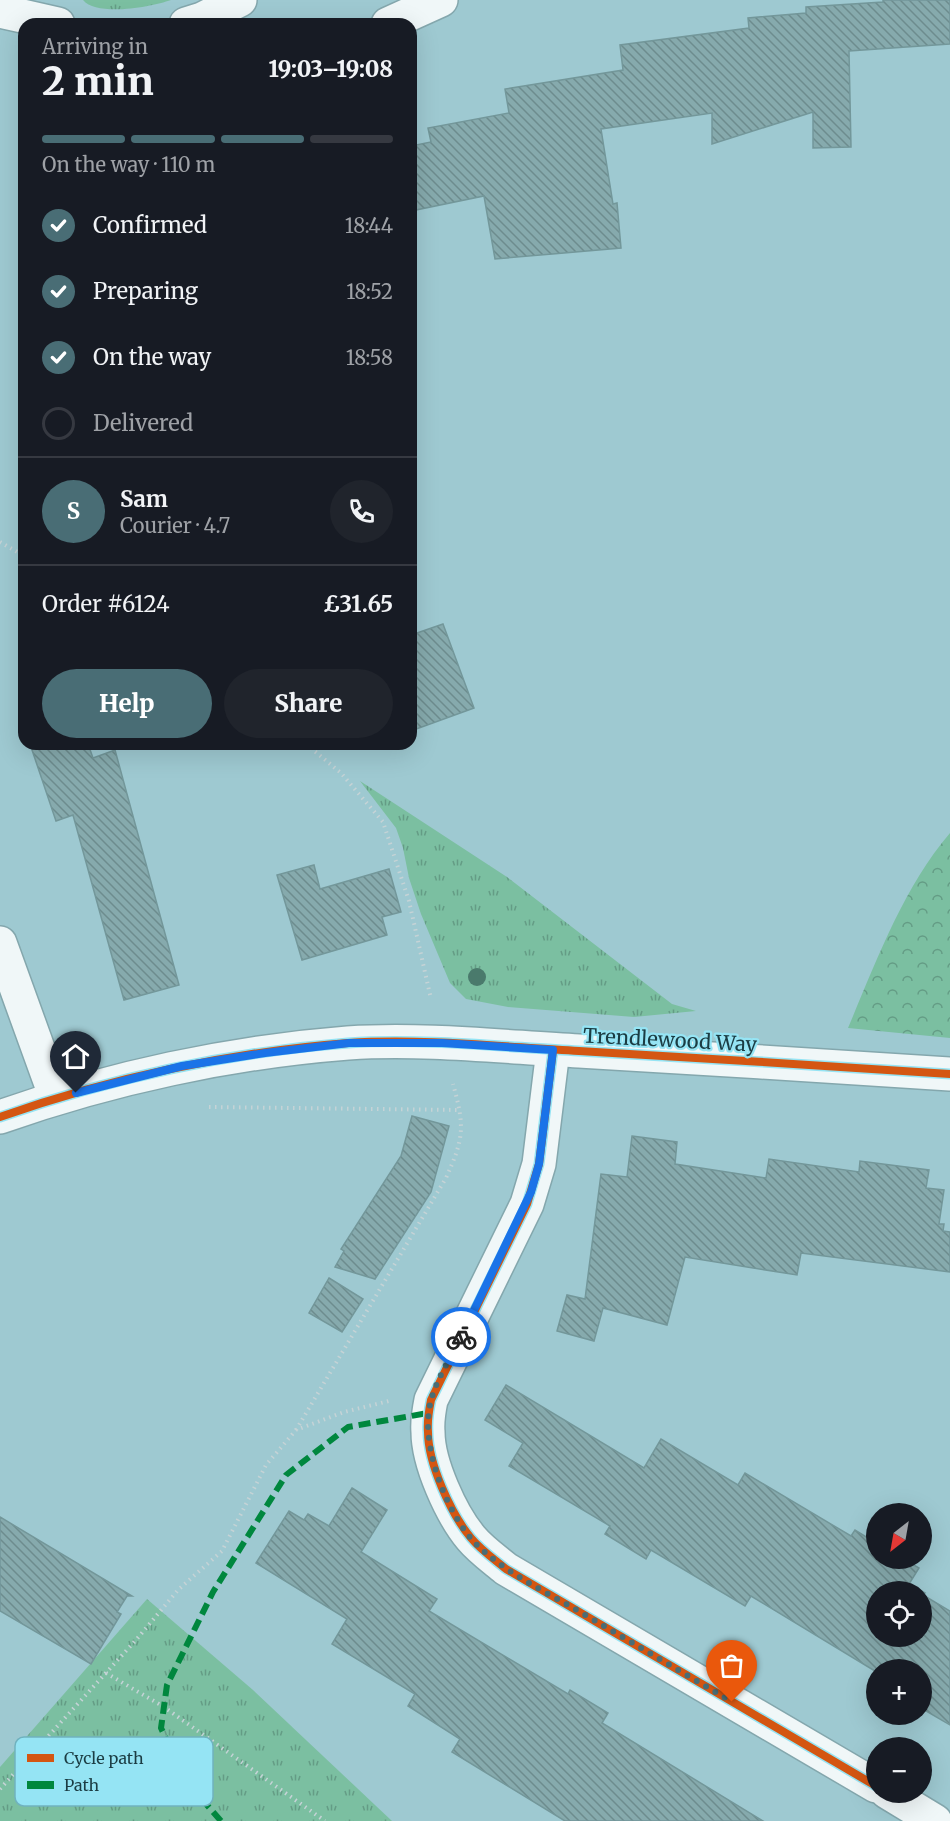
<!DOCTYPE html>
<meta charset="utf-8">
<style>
body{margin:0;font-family:Merriweather,serif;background:#20242c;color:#f1f3f6;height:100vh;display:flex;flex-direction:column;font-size:22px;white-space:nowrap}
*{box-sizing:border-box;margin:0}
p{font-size:20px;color:#9ea1a6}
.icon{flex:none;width:33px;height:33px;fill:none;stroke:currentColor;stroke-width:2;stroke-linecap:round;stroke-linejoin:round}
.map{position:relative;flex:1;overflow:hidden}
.details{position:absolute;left:18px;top:18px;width:399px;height:732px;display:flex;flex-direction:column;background:#171b24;border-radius:18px;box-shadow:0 6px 24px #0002}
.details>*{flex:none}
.needle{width:39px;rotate:211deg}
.tools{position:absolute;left:866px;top:1503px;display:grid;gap:12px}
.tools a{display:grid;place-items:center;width:66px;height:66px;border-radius:50%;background:#171b24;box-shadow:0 6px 24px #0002;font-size:30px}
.pin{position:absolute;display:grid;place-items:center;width:51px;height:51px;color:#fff;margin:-62px -26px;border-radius:50% 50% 50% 0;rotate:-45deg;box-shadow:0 0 6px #0007}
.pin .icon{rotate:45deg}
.courier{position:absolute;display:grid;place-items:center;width:60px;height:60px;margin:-30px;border:4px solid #1a73e8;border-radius:50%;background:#fff;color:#222;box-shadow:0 2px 8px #0007}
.summary em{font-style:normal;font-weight:800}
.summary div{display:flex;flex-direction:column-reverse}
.summary{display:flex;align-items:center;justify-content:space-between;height:102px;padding:0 24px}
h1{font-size:39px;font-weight:800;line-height:45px}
.bar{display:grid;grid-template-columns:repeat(4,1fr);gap:9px 6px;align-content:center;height:72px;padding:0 24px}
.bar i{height:8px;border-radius:4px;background:#363941}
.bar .current{background:#496d75}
.bar p{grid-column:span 4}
.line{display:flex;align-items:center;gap:15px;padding:0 24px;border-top:2px solid #363941}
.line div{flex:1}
.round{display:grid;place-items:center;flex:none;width:63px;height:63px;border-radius:32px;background:#20242c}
ol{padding:0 24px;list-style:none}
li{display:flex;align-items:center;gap:18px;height:66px}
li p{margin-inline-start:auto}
li .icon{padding:6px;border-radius:50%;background:#496d75;color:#fff;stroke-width:4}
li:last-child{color:#9ea1a6}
li i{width:33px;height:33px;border:3px solid #363941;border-radius:50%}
.cta{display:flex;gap:12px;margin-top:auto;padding:12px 24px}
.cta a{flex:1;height:69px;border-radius:36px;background:#496d75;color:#fff;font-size:24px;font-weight:800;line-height:69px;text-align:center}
.cta a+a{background:#20242c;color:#f1f3f6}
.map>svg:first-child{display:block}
.grass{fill:url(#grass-tufts)}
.forest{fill:url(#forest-crowns)}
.building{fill:url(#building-back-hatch);stroke:#73979a;stroke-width:1.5;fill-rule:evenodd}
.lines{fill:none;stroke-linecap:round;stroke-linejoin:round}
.street-casing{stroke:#84a7ad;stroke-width:36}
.secondary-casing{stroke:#84a7ad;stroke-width:36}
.path{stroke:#c5d3d6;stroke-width:4;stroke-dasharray:1.5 4.5;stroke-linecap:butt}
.street{stroke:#f0f7f8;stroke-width:33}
.secondary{stroke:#f0f7f8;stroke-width:33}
.quiet{stroke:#00873e;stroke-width:6;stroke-dasharray:12 6;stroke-linecap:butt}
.cycleway-casing{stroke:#95e4f4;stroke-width:11}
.cycleway{stroke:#d45612;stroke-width:8}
.tree{fill:#4a7a6c}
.done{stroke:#496d75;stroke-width:6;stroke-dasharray:0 10.8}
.route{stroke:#1a73e8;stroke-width:8}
.labels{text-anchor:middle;stroke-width:4.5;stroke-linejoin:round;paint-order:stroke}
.street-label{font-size:20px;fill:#1b3c43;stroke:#95e4f4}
.key{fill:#95e4f4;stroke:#70b2bf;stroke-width:1.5}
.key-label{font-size:16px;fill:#1b3c43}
</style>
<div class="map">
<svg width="950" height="1821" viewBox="0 0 950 1821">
<defs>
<pattern id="grass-tufts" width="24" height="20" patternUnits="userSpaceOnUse" patternTransform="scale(1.5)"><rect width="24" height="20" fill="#7bbfa1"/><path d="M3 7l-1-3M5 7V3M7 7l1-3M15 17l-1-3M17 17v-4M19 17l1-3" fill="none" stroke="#649c85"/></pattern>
<pattern id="forest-crowns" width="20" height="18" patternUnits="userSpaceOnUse" patternTransform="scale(1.5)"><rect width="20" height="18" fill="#7bbfa1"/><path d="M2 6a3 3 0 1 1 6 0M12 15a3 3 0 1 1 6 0" fill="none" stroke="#649c85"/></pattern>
<pattern id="building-back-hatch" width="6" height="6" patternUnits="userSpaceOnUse" patternTransform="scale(1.5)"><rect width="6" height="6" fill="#86aaad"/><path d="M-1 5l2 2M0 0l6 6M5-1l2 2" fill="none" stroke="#6d8c8e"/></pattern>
</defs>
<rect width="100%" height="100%" fill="#9ec9d1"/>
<!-- grass -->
<g class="grass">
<path d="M83,0h88c-20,7 -74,17 -88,0z"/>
<path d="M360,781l147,96 165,127 24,7 -62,6 -126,-10 -42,-8 -16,-16 -29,-69 -12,-36 -6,-30 -7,-20z"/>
<path d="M147,1599l106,91 139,131h-392v-54z"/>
</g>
<!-- forest -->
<path class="forest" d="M950,833v205l-102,-10c28,-66 55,-140 102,-195z"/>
<!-- building -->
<g class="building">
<path d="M883,0h67v44l-101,7 2,96 -38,1v-36l-101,32v-31l-111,16 12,75 4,-1 4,45 -126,11 -11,-63 -73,15v-65l20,-4 -3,-14 81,-15 -4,-24 118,-19 -3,-25 129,-17 -1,-10 58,-5v-6l77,-5z"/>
<path d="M443,624l31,84 -63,23v-96z"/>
<path d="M30,744h58l5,14 22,-8 64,235 -55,15 -51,-185 -17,6z"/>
<path d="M314,865l6,24 69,-20 12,43 -19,5 5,18 -85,25 -25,-85z"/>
<path d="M412,1116l37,10 -18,66 -56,87 -40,-12 9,-16 -3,-2 60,-93z"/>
<path d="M632,1136l45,6 -2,22 91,14 3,-19 90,13 1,-11 69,9 -3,18 18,2 -5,34h5l-1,7 7,1v40l-149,-19 -4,22 -112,-18 -18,68 -64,-17 -9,33 -37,-10 10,-36 18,4 16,-125 26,3z"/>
<path d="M329,1278l34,21 -21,33 -33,-19z"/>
<path d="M506,1385l138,83 17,-29 77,46 7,-12 106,63 4,-6 21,13v15h26l17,10 -10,16 16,9 -2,2 27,16v114l-29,-17v-38h-45v10l-5,-3 4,-6 -124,-75 -6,10 -94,-56 -5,9 -41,-25 5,-8 -101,-60 14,-23 -38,-23zM876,1592h45v44h-45z"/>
<path d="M352,1488l35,22 -26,42 76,47 -8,12 139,83 2,-4 38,23 -6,10 161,98h-198l-113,-69 8,-13 -52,-33 7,-12 -83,-50 15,-25 -91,-56 33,-52 15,9 4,-6 21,12z"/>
<path d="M0,1517l132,79h-5l-10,16 4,2 -30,50 -91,-53z"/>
</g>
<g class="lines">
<defs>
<g id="street">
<path d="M0,11l58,13"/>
<path d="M186,24l16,-5 38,-19"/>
<path d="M388,24l53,-24"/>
<path d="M0,943l56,155"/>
<path d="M553,1050l-14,114 -12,40 -96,196c-2,10 -4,21 -3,32 0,31 23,82 43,106 10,12 23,21 35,31l370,217"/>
<path d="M887,1792l48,29"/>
</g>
<path id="secondary" d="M0,1117c110,-39 231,-65 348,-74 75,-5 156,4 231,8 124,7 247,15 371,23"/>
</defs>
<!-- street casing -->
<use href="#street" class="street-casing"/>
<!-- secondary casing -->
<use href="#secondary" class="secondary-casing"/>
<!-- path -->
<g class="path">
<path d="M0,542l24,14"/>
<path d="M306,744l35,29 42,49 26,79 22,98"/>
<path d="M209,1107l251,3"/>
<path d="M296,1430l150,-252c18,-40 19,-51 7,-94"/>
<path d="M106,1673l58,34 161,114"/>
<path d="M0,1789l136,-149 42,-50 44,-39 44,-86 30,-35 48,-18 45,-11"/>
</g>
<!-- street -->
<use href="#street" class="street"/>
<!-- secondary -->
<use href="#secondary" class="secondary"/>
<!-- quiet -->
<path class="quiet" d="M221,1821l-35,-40 -25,-53 6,-43 46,-93 73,-117 62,-48 80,-14"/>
<defs>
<g id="cycleway">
<path d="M553,1050l-14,114 -12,40 -96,196c-2,10 -4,21 -3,32 0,31 23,82 43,106 10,12 23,21 35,31l370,217"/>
<path d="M0,1117c110,-39 231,-65 348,-74 75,-5 156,4 231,8 124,7 247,15 371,23"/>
</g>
</defs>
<!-- cycleway casing -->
<use href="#cycleway" class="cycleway-casing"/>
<!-- cycleway -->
<use href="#cycleway" class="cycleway"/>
</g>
<!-- trees -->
<circle class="tree" cx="477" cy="977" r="9"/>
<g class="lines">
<!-- done -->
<path class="done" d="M461,1337c-11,23 -29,48 -32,74 -6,41 19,105 48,134 28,27 65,45 98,64 53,31 105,62 157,93"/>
<!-- route -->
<path class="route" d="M76,1093l106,-27 83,-13 84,-10h93l111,7 -14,114 -8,28 -70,145"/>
</g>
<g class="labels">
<!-- street labels -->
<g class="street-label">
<text transform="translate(670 1040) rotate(3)" y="7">Trendlewood Way</text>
</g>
</g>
<!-- legend -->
<rect x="15" y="1737" width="198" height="69" rx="9" class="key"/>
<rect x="27" y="1754" width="27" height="8" fill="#d45612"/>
<rect x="27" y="1781" width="27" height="8" fill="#00873e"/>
<g class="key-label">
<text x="64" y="1764">Cycle path</text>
<text x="64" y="1791">Path</text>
</g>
</svg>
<div class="tools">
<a><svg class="needle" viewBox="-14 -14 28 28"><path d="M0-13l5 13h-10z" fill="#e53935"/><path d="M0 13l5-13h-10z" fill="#9ea1a6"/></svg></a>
<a><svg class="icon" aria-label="locate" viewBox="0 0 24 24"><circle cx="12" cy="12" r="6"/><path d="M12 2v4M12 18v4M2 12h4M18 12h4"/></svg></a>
<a>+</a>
<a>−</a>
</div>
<div class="pin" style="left:732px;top:1702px;background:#ea580c"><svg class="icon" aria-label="bag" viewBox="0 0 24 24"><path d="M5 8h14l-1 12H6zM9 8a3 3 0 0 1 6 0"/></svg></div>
<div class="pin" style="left:76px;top:1093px;background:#1f2937"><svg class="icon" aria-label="home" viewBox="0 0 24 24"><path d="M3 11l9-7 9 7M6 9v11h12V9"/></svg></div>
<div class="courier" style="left:461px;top:1337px"><svg class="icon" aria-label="bike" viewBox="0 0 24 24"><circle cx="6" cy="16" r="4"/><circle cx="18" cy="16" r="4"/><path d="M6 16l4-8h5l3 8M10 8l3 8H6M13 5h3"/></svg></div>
<section class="details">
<div class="summary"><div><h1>2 min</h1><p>Arriving in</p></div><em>19:03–19:08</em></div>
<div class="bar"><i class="current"></i><i class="current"></i><i class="current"></i><i></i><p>On the way · 110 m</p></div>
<ol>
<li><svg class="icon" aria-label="check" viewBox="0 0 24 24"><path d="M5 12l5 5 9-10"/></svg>Confirmed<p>18:44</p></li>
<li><svg class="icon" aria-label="check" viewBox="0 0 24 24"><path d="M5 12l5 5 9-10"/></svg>Preparing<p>18:52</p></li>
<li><svg class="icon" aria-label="check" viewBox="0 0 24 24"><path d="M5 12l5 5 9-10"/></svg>On the way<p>18:58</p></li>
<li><i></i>Delivered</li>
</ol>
<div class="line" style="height:108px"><b class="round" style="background:#496d75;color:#fff">S</b><div><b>Sam</b><p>Courier · 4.7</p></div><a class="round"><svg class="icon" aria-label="phone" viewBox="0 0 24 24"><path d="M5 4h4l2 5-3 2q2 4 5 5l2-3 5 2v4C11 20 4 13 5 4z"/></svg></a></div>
<div class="line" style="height:78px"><div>Order #6124</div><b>£31.65</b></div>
<div class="cta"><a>Help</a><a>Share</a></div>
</section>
</div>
